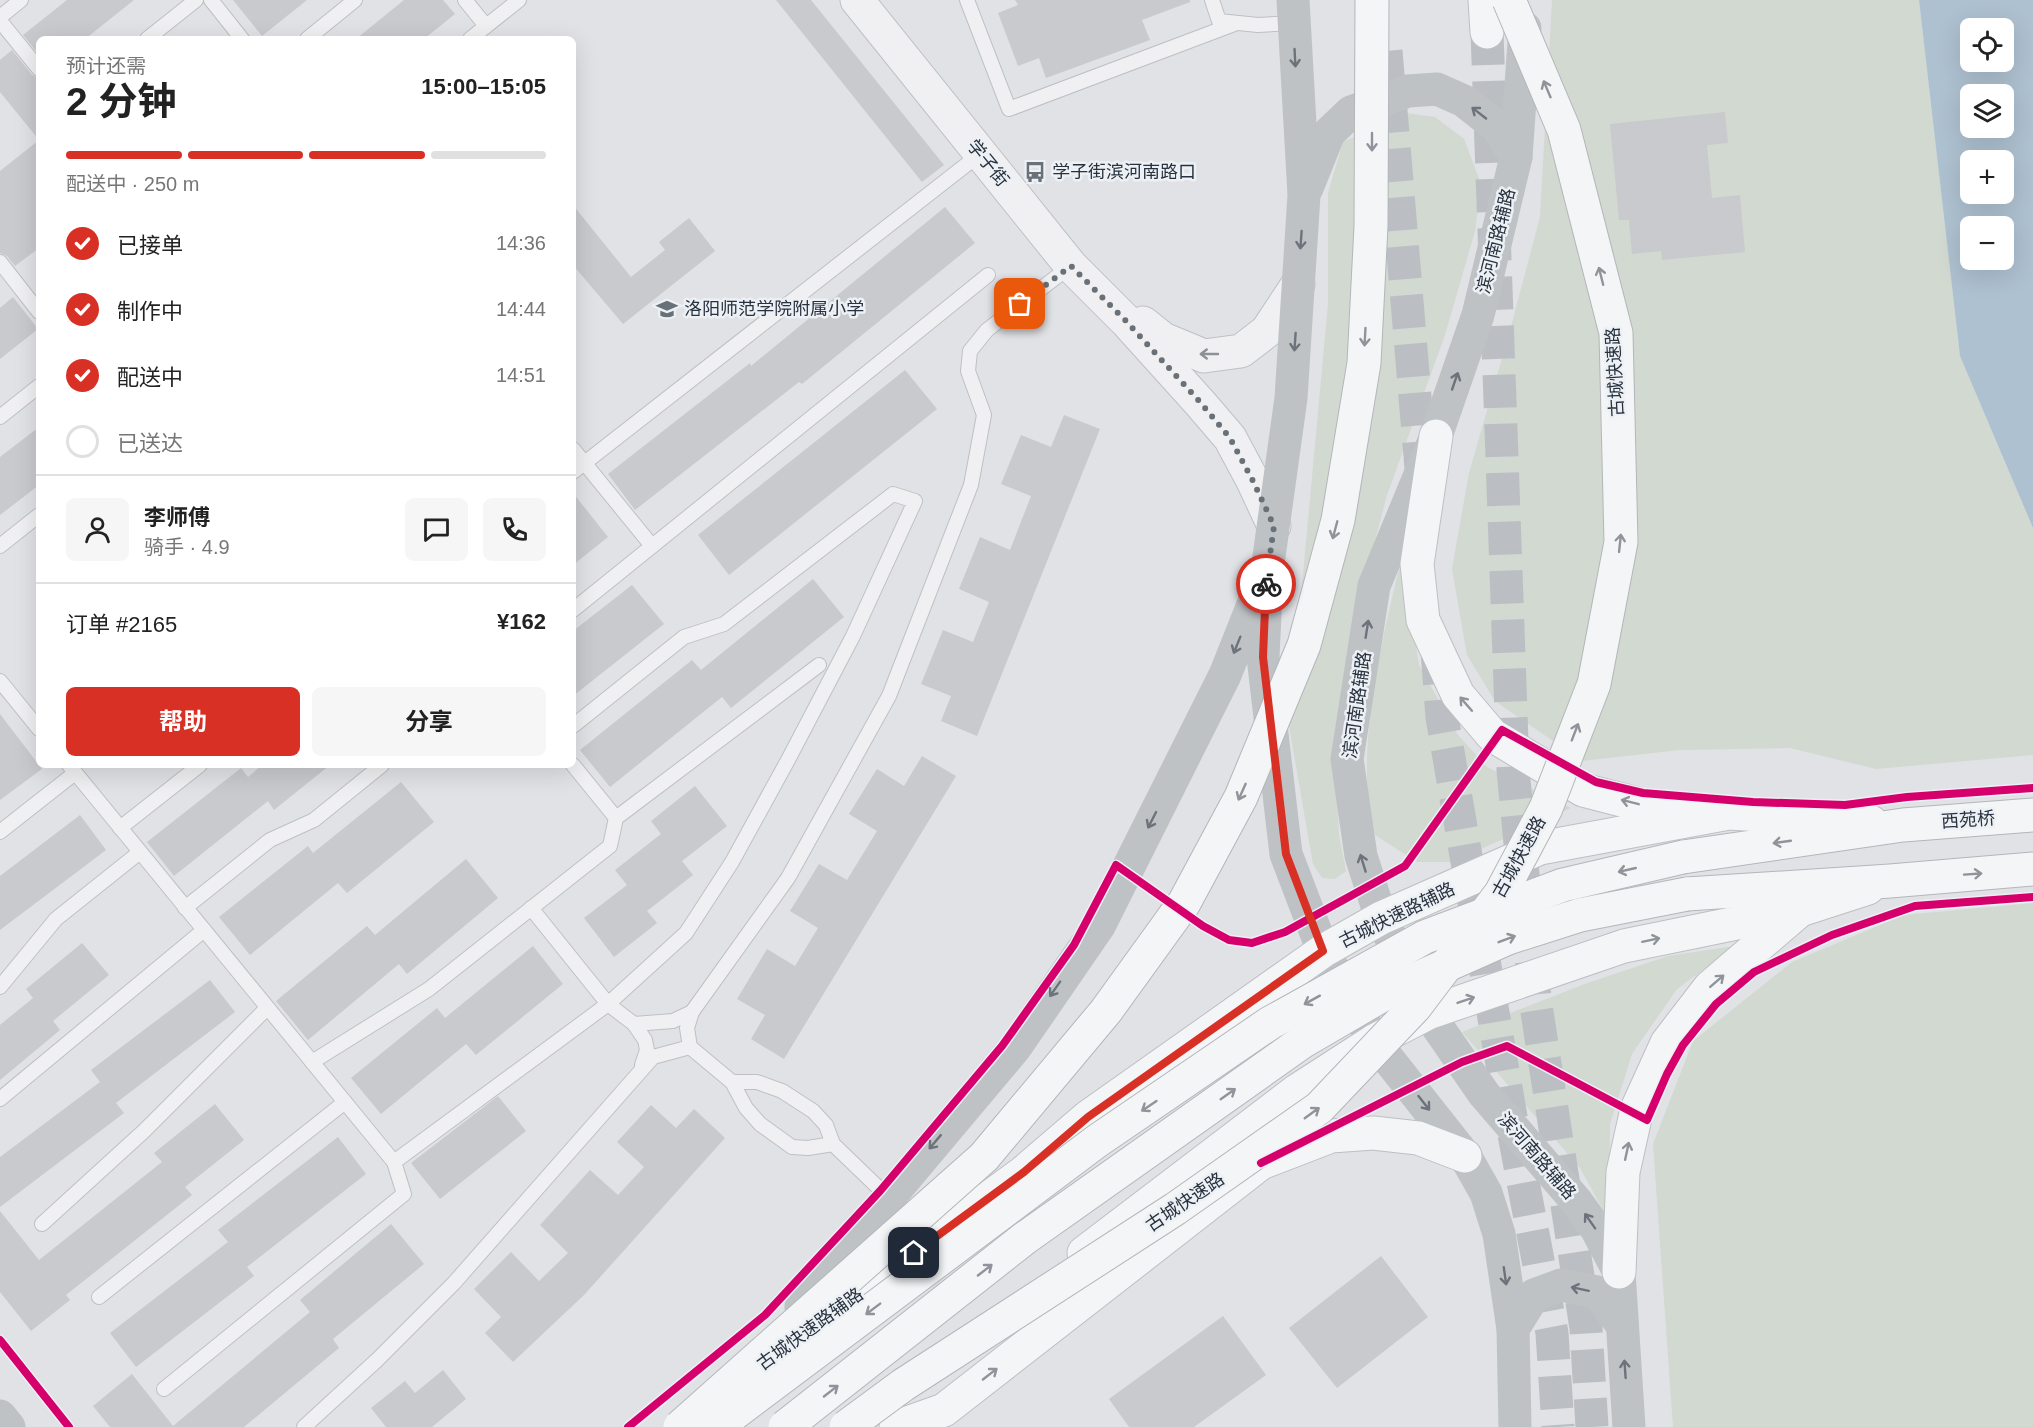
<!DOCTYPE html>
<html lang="zh">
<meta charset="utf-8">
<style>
body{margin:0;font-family:Helvetica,"Noto Sans SC",sans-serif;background:#f6f6f6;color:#222;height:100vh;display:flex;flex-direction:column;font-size:22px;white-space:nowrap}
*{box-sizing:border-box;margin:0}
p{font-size:20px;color:#767676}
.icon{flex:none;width:33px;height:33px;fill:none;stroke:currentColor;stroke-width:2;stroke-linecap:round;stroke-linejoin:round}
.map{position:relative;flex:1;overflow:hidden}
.drawer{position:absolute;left:36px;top:36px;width:540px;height:732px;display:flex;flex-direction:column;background:#fff;border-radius:9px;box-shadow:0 6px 24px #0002}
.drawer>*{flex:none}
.controls{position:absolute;left:1960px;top:18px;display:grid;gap:12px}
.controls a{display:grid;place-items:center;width:54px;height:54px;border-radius:9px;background:#fff;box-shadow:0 6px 24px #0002;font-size:30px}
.pin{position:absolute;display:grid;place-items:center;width:51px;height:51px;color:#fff;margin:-26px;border-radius:12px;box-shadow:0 3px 9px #0006}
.courier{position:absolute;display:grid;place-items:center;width:60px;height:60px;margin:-30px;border:4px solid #d93025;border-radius:50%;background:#fff;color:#222;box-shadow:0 2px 8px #0007}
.overview em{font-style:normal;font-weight:700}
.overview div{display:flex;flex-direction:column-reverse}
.overview{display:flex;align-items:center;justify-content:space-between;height:102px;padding:0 30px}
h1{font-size:39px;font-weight:700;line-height:45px}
.bar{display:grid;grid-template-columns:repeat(4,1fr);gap:9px 6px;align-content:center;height:72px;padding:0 30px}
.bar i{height:8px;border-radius:4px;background:#e0e0e0}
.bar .active{background:#d93025}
.bar p{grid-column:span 4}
.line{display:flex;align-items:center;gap:15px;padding:0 30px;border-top:2px solid #e0e0e0}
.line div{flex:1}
.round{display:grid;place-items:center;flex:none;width:63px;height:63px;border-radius:9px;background:#f6f6f6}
ol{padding:0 30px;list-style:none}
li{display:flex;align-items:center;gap:18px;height:66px}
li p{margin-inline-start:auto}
li .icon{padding:6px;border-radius:50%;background:#d93025;color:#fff;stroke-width:4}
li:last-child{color:#767676}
li i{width:33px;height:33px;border:3px solid #e0e0e0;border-radius:50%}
.cta{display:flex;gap:12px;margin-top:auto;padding:12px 30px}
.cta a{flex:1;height:69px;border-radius:9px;background:#d93025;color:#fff;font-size:24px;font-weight:700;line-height:69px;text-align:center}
.cta a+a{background:#f6f6f6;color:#222}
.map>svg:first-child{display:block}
.green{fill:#d1d9d0}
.water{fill:#aec1d0;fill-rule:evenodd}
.building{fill:#c8cacd}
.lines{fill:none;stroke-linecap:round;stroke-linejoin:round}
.primary-tunnel{stroke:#bbbfc4;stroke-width:33;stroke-dasharray:33 16;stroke-linecap:butt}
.service-casing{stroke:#bec0c3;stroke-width:16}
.tertiary-casing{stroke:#bec0c3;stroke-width:35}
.primary-casing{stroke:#bdbfc3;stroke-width:35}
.trunk-casing{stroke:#b3b6ba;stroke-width:35}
.service{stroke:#f0f0f2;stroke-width:14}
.tertiary{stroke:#f0f0f2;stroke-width:33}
.secondary{stroke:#bec2c5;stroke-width:33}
.primary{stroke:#f4f5f6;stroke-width:33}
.trunk{stroke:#f4f5f6;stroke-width:33}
.trunk-bridge-casing{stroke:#b3b6ba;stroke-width:35;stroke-linecap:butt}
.trunk-bridge{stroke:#f4f5f6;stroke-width:33}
.cycleway-casing{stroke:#edf1f5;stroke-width:11}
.cycleway{stroke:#d6006c;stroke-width:8}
.oneway{stroke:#6c737b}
.oneway2{stroke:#8e949a}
.oneway3{stroke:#8c9198}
.done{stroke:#687078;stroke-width:6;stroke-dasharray:0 10.8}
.route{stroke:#d93025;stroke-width:8}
.labels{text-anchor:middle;stroke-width:5;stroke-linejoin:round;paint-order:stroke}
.street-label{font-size:18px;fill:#28323e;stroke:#edf1f5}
.poi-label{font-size:18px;fill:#28323e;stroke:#edf1f5;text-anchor:start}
</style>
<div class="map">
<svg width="2033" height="1427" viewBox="0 0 2033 1427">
<rect width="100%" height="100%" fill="#e0e2e5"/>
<!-- green -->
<g class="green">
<path d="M1552,0h367l41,356 73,172v227l-157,14 -86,-21 -111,2 -97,11 -87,-60 -28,-46 -15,-86 17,-96 40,-139 31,-117z"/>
<path d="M1406,113l29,4 29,22 17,45 -6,47 -30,104 -58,160 -35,133 -18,107 5,100 7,36 -11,8 -13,-1 -9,-14 -24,-138 39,-422v-111l15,-51z"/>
<path d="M1404,546l3,46 12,73 39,70 29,32 84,41 -118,54h-36l-42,-27c-3,-19 -8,-40 -8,-59 -1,-78 20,-154 37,-230z"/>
<path d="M2033,903v524h-360l-20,-283 40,-103 99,-79 112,-47z"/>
<path d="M1735,946l-58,43 -45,65 -22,70 -1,97 -29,-53 -118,-136 120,-47 86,-29z"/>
</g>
<!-- water -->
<path class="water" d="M1919,0h114v528l-73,-172zM1971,28h33v34h-33zM1971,94h33v34h-33zM1971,160h33v34h-33zM1971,226h33v34h-33z"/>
<!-- building -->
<g class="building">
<path d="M67,0h67l-49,39h-46v16l-16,-20z"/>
<path d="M233,0h74l-45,36z"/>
<path d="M404,0h39l12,14 -31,25h-68z"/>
<path d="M776,0h35l133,165 -22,17z"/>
<path d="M1015,0h175v2l-48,18 8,20 -104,38 -7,-20 -21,8 -20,-53 20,-8z"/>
<path d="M12,50l20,25 7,3v62l-39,-48v-32z"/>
<path d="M1725,112l3,31 -21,2 5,53 28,-3 5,57 -83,8 -1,-9 -29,3 -3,-34h-10l-9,-96z"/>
<path d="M39,140v108l-24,18 -8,-10 -7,-3v-82z"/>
<path d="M573,205l58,72 34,-27 -6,-8 30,-24 26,33 -92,73 -50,-59z"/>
<path d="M945,207l30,36 -173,141 -3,-2 -164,128 -27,-36 142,-111 1,3z"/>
<path d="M13,297l25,32 -38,30v-51z"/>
<path d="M905,370l32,39 -208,166 -31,-40z"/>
<path d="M1064,415l36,14 -123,307 -36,-15 10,-25 -30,-12 22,-54 30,12 16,-40 -30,-13 21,-52 30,13 21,-54 -30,-12 20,-49 30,12z"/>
<path d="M39,427v58l-39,30v-58z"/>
<path d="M573,493l35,44 -35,28z"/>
<path d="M813,579l31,38 -113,91 -9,-11 -112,90 -30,-37 112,-90 9,10z"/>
<path d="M632,585l32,39 -91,72v-65z"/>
<path d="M0,714l42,55 -42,31z"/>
<path d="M922,756l34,20 -172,283 -33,-20 14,-24 -28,-16 30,-50 28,17 23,-38 -28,-17 29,-47 28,16 30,-49 -28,-17 28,-45 27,17z"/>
<path d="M262,765h68l-56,45 -6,-9 -94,75 -27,-34 94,-74 7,9z"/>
<path d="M401,782l33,40 -87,71 -9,-10 -88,72 -31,-38 89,-71 5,7z"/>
<path d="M695,786l32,40 -45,35 11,14 -46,36 10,12 -43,34 -30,-39 43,-33 -12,-15 46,-36 -10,-13z"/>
<path d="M80,815l26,35 -106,80v-54z"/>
<path d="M466,859l32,39 -91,76 -8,-10 -91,76 -32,-39 91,-75 8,9z"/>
<path d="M82,943l27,32 -56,46 7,9 -60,50v-55l33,-27 -7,-9z"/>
<path d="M533,946l30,38 -87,71 -10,-11 -85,70 -30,-36 86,-70 8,10z"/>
<path d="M210,980l25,32 -119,91 8,10 -124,94v-50l100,-75 -9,-12z"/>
<path d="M498,1096l28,35 -86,68 -29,-36z"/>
<path d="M215,1104l29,36 -59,47 7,8 -126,100 4,5 -39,31 -31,-39v-81l39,49 123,-98 -8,-9z"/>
<path d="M651,1105l25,23 18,-19 31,29 -141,157 -71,67 -28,-29 16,-16 -27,-28 37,-37 28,29 29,-28 -28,-28 50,-55 28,25 26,-28 -27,-25z"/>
<path d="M338,1137l28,37 -119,93 7,9 -118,91 -26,-34 118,-91 -10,-12z"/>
<path d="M391,1224l33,40 -91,75 6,9 -95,79h-134l-17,-21 39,-32 41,52 137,-114 -10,-12z"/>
<path d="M1381,1256l47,61 -91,71 -48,-60z"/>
<path d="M1223,1316l43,59 -72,52h-65l-20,-28z"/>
<path d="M443,1370l23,29 -34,28h-46l-15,-19 34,-27 10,12z"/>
</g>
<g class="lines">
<!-- primary-tunnel -->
<g class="primary-tunnel">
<path d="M1487,32l26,738 22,229 51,329 6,99"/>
<path d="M1386,51l36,429"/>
<path d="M1437,651l5,66 73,423 37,193 6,94"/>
</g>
<defs>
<g id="service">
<path d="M211,0l31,39"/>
<path d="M465,0l21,26"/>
<path d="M967,0l42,109 228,-86"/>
<path d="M1212,0l7,21 39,4 36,-2"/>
<path d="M0,17l21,-17"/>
<path d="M0,21l39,48"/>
<path d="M147,39l49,-39"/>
<path d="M307,39l48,-39"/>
<path d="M470,39l49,-39"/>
<path d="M0,262l39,50"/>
<path d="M0,417l39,-31"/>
<path d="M573,449l79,97"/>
<path d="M573,472l407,-318"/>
<path d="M0,546l39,-31"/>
<path d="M573,610l415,-335"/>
<path d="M0,681l39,48"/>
<path d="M69,765l325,397"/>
<path d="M573,765l43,53"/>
<path d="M120,828l80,-63"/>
<path d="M0,832l75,-59"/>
<path d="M185,908l85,-68 44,-20 68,-55"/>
<path d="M531,908l77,96 26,20 11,16 2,10 -5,15"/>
<path d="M0,987l56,-68 84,-67"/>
<path d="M634,1024l39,-3 19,-9"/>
<path d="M690,1047l42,35 14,26 14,16 32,23 16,1 25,-4 -7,-19 -13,-14 -31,-20 -25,-9h-25"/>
<path d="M312,1062l117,-73 181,-143 6,-28 203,-153"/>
<path d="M0,1099l204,-169"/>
<path d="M833,1144l56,54"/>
<path d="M42,1224l102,-93 123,-123"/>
<path d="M99,1297l246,-195"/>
<path d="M164,1389l240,-195 -10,-32 214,-158 78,-71 46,-71 56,-102 65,-124 62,-135 -22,-7 -169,130 -40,13 -111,89"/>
<path d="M304,1427l73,-67 77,-77 199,-226 37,-10 -3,-19 5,-16 96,-134 101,-182 82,-211 13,-70 -16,-44 2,-20 17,-21 85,-65"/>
</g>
<g id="tertiary">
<path d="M857,0l214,266 55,55 74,82 30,35 23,43 21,45"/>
<path d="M1143,323l20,16 41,17 37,-5 26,-20 31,-47"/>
</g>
<g id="primary">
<path d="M1485,0l2,32"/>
<path d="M1436,436l-19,128 6,56 35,75 34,40 91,55 62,16 44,3"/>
<path d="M1084,1253l214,-163 76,-49 54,-28 196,-67 176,-36 68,-22"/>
<path d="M1619,1272l4,-100 14,-63 30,-66 43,-56 89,-76"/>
<path d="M803,1334l221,-162 64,-55 235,-166 58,-33 159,-70 189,-35 142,9"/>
<path d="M896,1427l48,-17 317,-247 70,-27 42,-3 45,5 47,18"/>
</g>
<g id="trunk">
<path d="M1683,857l220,-32 130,-10"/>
<path d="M1687,894l203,-13 143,-12"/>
</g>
</defs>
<!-- service casing -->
<use href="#service" class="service-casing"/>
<!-- tertiary casing -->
<use href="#tertiary" class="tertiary-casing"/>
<!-- primary casing -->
<use href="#primary" class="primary-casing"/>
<!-- trunk casing -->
<use href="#trunk" class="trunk-casing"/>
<!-- service -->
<use href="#service" class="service"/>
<!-- tertiary -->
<use href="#tertiary" class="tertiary"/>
<!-- secondary -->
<g class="secondary">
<path d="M1293,0l11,195 -13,203 -24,173 -4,86 23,197 37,97 51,90 91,115 21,37 13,41 14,95 2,98"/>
<path d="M1525,28l-9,129 -38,158 -42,121 -62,150 -27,173 14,97 20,62 47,95 56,81 93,108 20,28 22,42 10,155"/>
<path d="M1307,188l22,-55 22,-21 57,-21 29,-2 27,12 33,26 19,30"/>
<path d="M801,1307l88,-109 126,-150 84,-122 126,-251 33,-83"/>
<path d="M1513,1329l21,-34 27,-10 36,7 25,33"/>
<path d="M0,1416l9,11"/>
</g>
<!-- primary -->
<use href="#primary" class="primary"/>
<!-- trunk -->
<use href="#trunk" class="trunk"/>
<defs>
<g id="trunk-bridge">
<path d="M680,1427l304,-270 122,-146 78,-108 57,-106 63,-152 34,-125 26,-157 7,-137 1,-226"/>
<path d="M716,1427l381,-286 173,-118 155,-86 138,-52 120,-28"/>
<path d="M785,1427l240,-189 277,-196 89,-52 117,-52 72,-23 107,-21"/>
<path d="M846,1427l57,-42 272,-176 144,-101 96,-101 86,-114 45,-85 48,-124 27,-142 -5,-209 -52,-203 -55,-130"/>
</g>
</defs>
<!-- trunk-bridge casing -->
<use href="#trunk-bridge" class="trunk-bridge-casing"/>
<!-- trunk-bridge -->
<use href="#trunk-bridge" class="trunk-bridge"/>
<defs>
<g id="cycleway">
<path d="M1261,1163l201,-101 45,-16 140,74 20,-46 16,-29 33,-41 38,-32 78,-37 83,-29 118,-9"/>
<path d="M0,1340l69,87"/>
<path d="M628,1427l137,-112 115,-124 122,-145 72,-101 42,-80 87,61 26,14 23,3 33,-11 120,-66 97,-136 94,52 47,11 110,9 92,3 62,-8 126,-9"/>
</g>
</defs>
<!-- cycleway casing -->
<use href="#cycleway" class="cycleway-casing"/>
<!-- cycleway -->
<use href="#cycleway" class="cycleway"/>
</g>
<!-- one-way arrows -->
<defs><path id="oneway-shaft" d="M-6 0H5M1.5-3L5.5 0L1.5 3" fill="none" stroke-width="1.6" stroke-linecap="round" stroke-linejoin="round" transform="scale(1.5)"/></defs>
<g class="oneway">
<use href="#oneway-shaft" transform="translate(1295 58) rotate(87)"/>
<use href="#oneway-shaft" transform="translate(1479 113) rotate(-142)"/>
<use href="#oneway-shaft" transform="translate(1301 240) rotate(94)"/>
<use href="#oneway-shaft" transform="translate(1295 342) rotate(94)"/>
<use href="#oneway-shaft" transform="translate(1455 381) rotate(-71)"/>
<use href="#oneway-shaft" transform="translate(1367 629) rotate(-81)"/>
<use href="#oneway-shaft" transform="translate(1237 645) rotate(112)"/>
<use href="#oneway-shaft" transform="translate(1152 820) rotate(117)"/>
<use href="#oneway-shaft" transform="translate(1363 863) rotate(-107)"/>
<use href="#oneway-shaft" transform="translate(1055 989) rotate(125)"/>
<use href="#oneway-shaft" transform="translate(1424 1103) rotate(52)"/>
<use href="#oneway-shaft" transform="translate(935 1142) rotate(130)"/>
<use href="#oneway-shaft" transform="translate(1590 1221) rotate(-125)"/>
<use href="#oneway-shaft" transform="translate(1505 1276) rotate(82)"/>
<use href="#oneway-shaft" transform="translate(1580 1289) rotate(-168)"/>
<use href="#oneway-shaft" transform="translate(1625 1369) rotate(-94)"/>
</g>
<g class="oneway2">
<use href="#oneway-shaft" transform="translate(1547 89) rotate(-113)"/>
<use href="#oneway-shaft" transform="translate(1372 142) rotate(90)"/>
<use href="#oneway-shaft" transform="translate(1601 276) rotate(-104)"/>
<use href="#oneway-shaft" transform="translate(1365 337) rotate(93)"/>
<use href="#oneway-shaft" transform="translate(1335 530) rotate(105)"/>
<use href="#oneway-shaft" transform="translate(1620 543) rotate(-84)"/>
<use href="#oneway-shaft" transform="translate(1466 704) rotate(-131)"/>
<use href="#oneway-shaft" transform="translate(1575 732) rotate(-69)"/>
<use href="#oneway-shaft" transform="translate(1242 792) rotate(114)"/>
<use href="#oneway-shaft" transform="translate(1630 802) rotate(-166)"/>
<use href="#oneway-shaft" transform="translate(1782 842) rotate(172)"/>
<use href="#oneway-shaft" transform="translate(1627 870) rotate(167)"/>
<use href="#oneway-shaft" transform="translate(1973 874) rotate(-4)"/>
<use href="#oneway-shaft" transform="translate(1507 939) rotate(-21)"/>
<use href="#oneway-shaft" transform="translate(1651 940) rotate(-12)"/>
<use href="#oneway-shaft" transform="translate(1717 981) rotate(-41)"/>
<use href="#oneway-shaft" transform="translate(1312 1000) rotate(151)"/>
<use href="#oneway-shaft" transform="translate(1466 1000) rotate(-19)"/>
<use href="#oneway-shaft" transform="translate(1228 1094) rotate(-35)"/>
<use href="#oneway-shaft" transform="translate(1149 1106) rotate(146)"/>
<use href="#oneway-shaft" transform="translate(1312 1113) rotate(-36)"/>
<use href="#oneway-shaft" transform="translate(1627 1151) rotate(-78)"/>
<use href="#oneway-shaft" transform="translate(985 1270) rotate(-38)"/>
<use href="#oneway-shaft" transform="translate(873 1309) rotate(143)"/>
<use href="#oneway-shaft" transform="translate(990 1374) rotate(-38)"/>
<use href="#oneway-shaft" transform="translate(831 1391) rotate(-38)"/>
</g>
<use class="oneway3" href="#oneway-shaft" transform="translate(1209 354) rotate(180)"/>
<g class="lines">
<!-- done -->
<path class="done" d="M1020,304l51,-38 55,55 74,81 30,36 23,43 21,45 -8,58"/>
<!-- route -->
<path class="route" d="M914,1253l110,-81 64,-55 235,-166 -37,-97 -23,-197 3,-73"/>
</g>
<!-- icons -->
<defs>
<symbol id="bus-bare" viewBox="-9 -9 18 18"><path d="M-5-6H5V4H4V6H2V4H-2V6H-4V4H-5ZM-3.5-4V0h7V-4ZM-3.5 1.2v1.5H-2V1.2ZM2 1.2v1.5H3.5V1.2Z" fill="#687078" stroke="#edf1f5" stroke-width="2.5" paint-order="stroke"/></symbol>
<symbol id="school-bare" viewBox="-9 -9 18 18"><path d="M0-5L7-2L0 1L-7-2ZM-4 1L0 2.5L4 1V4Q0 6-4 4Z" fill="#687078" stroke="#edf1f5" stroke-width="2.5" paint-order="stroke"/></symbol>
</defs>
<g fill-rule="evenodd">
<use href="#bus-bare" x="1020" y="157" width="30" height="30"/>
<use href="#school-bare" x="652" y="294" width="30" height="30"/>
</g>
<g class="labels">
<!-- street labels -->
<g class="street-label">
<text transform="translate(988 163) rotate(51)" y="6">学子街</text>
<text transform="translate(1496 241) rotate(-76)" y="6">滨河南路辅路</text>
<text transform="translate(1615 372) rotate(-93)" y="6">古城快速路</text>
<text transform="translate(1357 705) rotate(-82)" y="6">滨河南路辅路</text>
<text transform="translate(1968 820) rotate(-4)" y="6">西苑桥</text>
<text transform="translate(1519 857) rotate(-61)" y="6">古城快速路</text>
<text transform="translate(1397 915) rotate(-26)" y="6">古城快速路辅路</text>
<text transform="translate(1537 1156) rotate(49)" y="6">滨河南路辅路</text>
<text transform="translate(1185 1202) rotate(-34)" y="6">古城快速路</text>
<text transform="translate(810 1329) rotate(-36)" y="6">古城快速路辅路</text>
</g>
<!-- poi labels -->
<g class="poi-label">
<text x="1052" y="178">学子街滨河南路口</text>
<text x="684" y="315">洛阳师范学院附属小学</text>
</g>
</g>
</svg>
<div class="controls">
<a><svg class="icon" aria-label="locate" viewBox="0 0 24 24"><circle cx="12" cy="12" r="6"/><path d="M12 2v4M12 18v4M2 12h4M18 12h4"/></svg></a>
<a><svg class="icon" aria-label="layers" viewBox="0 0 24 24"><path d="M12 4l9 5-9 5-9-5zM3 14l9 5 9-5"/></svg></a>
<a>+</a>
<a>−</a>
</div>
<div class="pin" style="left:1020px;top:304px;background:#ea580c"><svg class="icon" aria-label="bag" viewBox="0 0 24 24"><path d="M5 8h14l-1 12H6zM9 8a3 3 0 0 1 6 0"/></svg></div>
<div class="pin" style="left:914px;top:1253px;background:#1f2937"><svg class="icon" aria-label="home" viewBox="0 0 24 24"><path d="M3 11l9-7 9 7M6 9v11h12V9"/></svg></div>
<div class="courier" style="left:1266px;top:584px"><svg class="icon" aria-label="bike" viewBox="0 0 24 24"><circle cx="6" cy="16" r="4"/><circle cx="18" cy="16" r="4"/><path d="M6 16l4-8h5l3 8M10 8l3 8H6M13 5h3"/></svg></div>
<section class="drawer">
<div class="overview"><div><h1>2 分钟</h1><p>预计还需</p></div><em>15:00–15:05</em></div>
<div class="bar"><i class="active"></i><i class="active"></i><i class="active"></i><i></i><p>配送中 · 250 m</p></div>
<ol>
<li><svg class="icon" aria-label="check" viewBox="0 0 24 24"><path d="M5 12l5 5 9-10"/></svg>已接单<p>14:36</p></li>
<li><svg class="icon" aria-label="check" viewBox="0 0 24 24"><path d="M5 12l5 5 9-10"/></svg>制作中<p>14:44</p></li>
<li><svg class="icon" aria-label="check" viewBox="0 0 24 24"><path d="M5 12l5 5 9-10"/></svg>配送中<p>14:51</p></li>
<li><i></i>已送达</li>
</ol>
<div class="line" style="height:108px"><a class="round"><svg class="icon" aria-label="person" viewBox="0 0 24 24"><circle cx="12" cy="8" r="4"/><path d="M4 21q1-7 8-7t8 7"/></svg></a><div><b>李师傅</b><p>骑手 · 4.9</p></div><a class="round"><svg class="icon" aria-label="chat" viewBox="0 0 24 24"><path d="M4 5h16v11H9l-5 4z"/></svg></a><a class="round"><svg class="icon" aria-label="phone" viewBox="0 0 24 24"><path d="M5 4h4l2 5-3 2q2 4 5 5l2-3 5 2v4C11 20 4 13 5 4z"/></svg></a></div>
<div class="line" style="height:78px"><div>订单 #2165</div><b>¥162</b></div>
<div class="cta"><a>帮助</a><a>分享</a></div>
</section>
</div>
